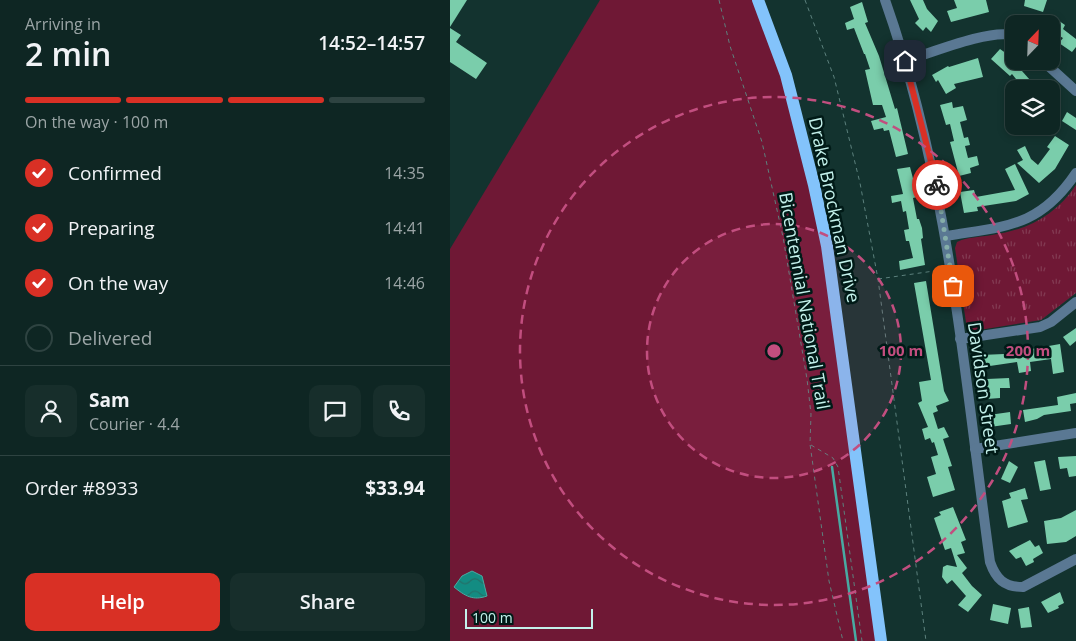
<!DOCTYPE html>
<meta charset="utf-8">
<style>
body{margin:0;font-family:"Open Sans",sans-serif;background:#172e2b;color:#f1f3f6;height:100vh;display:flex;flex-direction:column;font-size:19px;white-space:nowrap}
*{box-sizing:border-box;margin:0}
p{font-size:16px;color:#9ba5a6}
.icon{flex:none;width:28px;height:28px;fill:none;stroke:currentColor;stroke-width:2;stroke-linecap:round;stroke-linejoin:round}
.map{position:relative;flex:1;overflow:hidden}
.sheet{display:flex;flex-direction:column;background:#0e2623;width:450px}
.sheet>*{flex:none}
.needle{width:32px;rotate:23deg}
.fabs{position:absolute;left:555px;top:15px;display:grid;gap:10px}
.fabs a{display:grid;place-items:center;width:55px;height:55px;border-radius:10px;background:#0e2623;box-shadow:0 2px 8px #0003,0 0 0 1px #2e4341;font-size:25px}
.scale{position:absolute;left:15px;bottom:12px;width:128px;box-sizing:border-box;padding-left:5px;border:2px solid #c3f1eb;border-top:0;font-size:14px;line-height:18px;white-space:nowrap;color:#c3f1eb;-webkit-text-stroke:4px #001a17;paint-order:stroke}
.pin{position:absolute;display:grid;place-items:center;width:42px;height:42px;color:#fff;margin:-21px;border-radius:10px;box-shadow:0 2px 8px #0006}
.courier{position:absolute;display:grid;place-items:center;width:50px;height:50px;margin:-25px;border:4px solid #d93025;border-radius:50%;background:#fff;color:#222;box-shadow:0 1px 6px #0007}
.summary em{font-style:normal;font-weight:600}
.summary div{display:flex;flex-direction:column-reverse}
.summary{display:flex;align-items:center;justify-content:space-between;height:85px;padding:0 25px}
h1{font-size:32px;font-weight:600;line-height:38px}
.bar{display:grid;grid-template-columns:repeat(4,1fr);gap:8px 5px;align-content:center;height:60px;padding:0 25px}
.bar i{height:6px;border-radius:4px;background:#2e4341}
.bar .active{background:#d93025}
.bar p{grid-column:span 4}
.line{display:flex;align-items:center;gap:12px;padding:0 25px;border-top:1px solid #2e4341}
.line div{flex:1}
.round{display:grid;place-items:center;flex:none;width:52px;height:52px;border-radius:10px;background:#172e2b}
ol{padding:0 25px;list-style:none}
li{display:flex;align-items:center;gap:15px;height:55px}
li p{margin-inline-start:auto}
li .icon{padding:5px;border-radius:50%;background:#d93025;color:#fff;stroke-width:4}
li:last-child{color:#9ba5a6}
li i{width:28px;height:28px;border:2px solid #2e4341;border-radius:50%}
.action{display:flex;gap:10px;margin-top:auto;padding:10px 25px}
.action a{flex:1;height:58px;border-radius:10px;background:#d93025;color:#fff;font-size:20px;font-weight:600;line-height:58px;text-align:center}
.action a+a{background:#172e2b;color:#f1f3f6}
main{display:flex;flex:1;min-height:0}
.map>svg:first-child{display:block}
.grass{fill:#6f1835}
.park{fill:url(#park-tufts)}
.water{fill:url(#water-waves);stroke:#48aaa2}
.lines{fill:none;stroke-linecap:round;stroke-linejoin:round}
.stream{stroke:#48aaa2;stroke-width:2.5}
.building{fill:#7acdab}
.path{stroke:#5c817d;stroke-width:1;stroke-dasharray:4 4;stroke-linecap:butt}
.minor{stroke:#5a7893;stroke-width:10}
.major{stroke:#83c3fb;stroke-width:12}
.done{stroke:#85aea9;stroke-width:5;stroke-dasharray:0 9}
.route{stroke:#d93025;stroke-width:6}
.ring{fill:none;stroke:#c24e7f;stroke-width:2.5;stroke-dasharray:9 6}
.labels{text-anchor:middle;stroke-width:5;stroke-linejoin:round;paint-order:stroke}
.street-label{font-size:18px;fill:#c3f1eb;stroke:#001a17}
.centre{fill:#c24e7f;stroke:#001a17;stroke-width:2.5}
.ring-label{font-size:15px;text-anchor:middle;font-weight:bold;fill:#c24e7f;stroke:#001a17;stroke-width:5;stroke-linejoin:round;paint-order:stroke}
</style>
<main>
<section class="sheet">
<div class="summary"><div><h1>2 min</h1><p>Arriving in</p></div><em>14:52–14:57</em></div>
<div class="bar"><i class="active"></i><i class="active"></i><i class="active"></i><i></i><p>On the way · 100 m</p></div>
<ol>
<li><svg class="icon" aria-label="check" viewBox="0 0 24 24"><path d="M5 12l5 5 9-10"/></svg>Confirmed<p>14:35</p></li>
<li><svg class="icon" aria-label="check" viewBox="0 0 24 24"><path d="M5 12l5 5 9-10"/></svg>Preparing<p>14:41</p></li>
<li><svg class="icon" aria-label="check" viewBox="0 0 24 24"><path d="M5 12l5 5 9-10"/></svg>On the way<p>14:46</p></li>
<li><i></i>Delivered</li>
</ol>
<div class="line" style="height:90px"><a class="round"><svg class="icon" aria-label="person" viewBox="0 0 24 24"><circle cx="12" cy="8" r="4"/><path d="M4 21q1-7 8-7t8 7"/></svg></a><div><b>Sam</b><p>Courier · 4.4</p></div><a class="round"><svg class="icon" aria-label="chat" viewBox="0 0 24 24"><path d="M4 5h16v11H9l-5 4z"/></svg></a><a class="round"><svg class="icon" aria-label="phone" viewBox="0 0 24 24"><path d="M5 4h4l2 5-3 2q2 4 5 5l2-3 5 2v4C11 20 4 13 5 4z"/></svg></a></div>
<div class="line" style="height:65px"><div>Order #8933</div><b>$33.94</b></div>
<div class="action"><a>Help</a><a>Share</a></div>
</section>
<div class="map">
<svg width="626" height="641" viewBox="0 0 626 641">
<defs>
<pattern id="park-tufts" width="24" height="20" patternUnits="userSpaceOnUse" patternTransform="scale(1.25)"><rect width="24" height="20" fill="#6f1835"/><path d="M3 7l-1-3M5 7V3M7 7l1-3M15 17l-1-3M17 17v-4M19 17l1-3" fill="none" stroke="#823a52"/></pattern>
<pattern id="water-waves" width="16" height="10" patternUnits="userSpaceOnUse" patternTransform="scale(1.25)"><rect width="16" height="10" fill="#138c82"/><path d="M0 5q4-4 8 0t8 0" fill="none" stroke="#23716a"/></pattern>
</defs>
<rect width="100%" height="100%" fill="#13332f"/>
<!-- grass -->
<path class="grass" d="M150,0h158l56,185 67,456h-431v-392z"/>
<!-- park -->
<path class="park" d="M626,185v108l-35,27 -68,11 -6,-2 -12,-81 2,-6c10,-5 24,-5 35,-7 35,-5 63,-19 84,-50z"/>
<!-- water -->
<path class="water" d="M22,571l10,5 5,20c-14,5 -22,0 -33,-9l8,-11z"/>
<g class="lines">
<!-- stream -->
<path class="stream" d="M382,467l24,174"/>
</g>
<!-- building -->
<g class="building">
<path d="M0,0h17l-17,27z"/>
<path d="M460,0h13l4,9 11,12 -7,11 -5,-5 -3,4 -8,-8 4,-4z"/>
<path d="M504,0h32l3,12 -38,10 -4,-11 10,-3z"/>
<path d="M575,0h22l-4,12 -19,-6z"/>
<path d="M412,2l6,20 -3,1 14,33 16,53 2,-1 11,46 -12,3 -7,-27 -5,1 -1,-3 -9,2 -3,-9 15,-4 -4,-12h-9l-8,-35 5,-1 -5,-15h-1l-10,-26 -7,2 -2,-7 9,-4 -4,-12z"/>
<path d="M599,14l16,11 -2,4 13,10v8l-4,5 -13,-9 4,-5 -12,-7v-7h-8z"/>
<path d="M0,28l11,7 -5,7 31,21 -11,16 -26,-17z"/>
<path d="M550,49l14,10v3l24,27h-14l-12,-15 -2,2 -19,-17z"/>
<path d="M528,58l5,19 -29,7 2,4 -10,6 -8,-14 -2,2 -4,-7 16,-9 1,1z"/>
<path d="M502,102l1,6 10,-2 4,14 -7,2 4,16 4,-1 2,8 -5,1 3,12 9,-2 2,9 -9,3 1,5 -12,3 -9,-34 4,-1 -4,-17 -4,1 -6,-20z"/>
<path d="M617,112l9,6v12l-14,-9z"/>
<path d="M605,136l14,9 -14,24 -16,14 -22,-20 6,-3 -6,-10 8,-4 6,13 7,6 12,-16 -3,-2z"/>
<path d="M565,164l14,30 -13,7 -39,6 1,4 -14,2 -4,-21 14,-2 2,7 39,-7 -10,-21z"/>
<path d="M460,167l5,19 2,11 -4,1 4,21h2l3,9 1,10 -2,1 4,26 -25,5 -1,-9 14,-3 -4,-17h-3l-2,-11 5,-1 -3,-18 -3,1 -2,-11 -9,2 -1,-7 12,-2 -6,-25z"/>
<path d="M476,281l18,110 5,10 -13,5 2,5 -5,2 5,16 6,-2 5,10 -6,2 9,27 -4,1 7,23 -22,7 -6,-20 9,-3 -5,-17 7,-2 -4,-13 -2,1 -2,-5 -5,2 -3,-11 6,-2 -10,-24 4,-2 -3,-19 12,-2 -17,-97z"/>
<path d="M626,328v13l-6,5 -7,-9z"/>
<path d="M610,344l4,28 -11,2 -2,-15 -21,3 1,9 -12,2 -2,-11 -34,5 -2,-12 23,-1z"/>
<path d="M559,378l1,10h-10v10l-13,1v-20z"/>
<path d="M626,393v10l-6,1 1,7 -27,4 -7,4 -12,3 -2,-12 35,-5 -1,-8z"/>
<path d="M560,412l1,12 -21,3 -1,-12z"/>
<path d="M626,456v20l-7,1 -2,-9 -7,1 -2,-12z"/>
<path d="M595,460l6,29 -11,2 -6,-29z"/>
<path d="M559,461l9,6 -8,16 -9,-4z"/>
<path d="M575,488l3,11 -7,1 7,22 -20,6 -6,-27 9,-3 -2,-5z"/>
<path d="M503,507l13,33 -5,2 4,11 -8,2 10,13 -5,5 10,13 10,9 -14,17 -10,-7 8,-9 -14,-16 -5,4 -5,-7 1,-10 4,-2 10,2 -6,-19 -6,2 -11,-32 7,-3 -2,-3z"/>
<path d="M626,510v26l-10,6 -19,2 -3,-23 17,-3z"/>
<path d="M580,540l5,7 4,-2 4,8 -10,6 1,3 -8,4 -5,-9 -5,2 -7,-8z"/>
<path d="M610,592l4,11 -6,3 1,2 -11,5 -7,-11z"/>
<path d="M543,604l18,4 -3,16 -18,-4z"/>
<path d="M579,607l3,20 -11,1 -3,-19z"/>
</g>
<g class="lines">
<!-- path -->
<g class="path">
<path d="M269,0l11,46 32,96 21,95 24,142 4,35 -1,30 19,137 14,60"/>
<path d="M355,0l29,77 26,106 18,96 48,362"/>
<path d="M428,279l63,-9"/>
<path d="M361,445l22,13 5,9 24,174"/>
</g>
<!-- minor -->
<g class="minor">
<path d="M435,0c64,181 79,373 105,562 6,17 14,25 33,25l53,-28"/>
<path d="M455,61c23,-7 89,-34 109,-25"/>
<path d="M593,61l33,30"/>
<path d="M496,236c59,-10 93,-8 130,-63"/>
<path d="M510,339l80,-12 11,-5 25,-20"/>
<path d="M525,449l101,-16"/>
</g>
<!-- major -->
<path class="major" d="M308,0l28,75 28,110 13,61 54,395"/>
</g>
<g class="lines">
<!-- done -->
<path class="done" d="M487,185l16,101"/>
<!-- route -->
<path class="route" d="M455,61l32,124"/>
</g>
<!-- distance rings -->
<circle cx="324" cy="351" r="127" fill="#c24e7f" fill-opacity=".12"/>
<g class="ring">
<circle cx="324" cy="351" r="127"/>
<circle cx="324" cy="351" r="254"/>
</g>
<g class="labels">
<!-- street labels -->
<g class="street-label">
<text transform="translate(384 210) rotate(78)" y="6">Drake Brockman Drive</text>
<text transform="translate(354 301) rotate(80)" y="6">Bicentennial National Trail</text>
<text transform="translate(533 388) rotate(82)" y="6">Davidson Street</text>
</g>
</g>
<circle cx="324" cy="351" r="8" class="centre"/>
<g class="ring-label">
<text x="451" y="356">100 m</text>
<text x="578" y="356">200 m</text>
</g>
</svg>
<div class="fabs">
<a><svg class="needle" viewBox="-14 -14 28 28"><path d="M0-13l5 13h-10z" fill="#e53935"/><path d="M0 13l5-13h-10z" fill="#9ba5a6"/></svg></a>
<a><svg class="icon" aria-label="layers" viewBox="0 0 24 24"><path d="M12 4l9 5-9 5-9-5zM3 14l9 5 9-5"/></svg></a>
</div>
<div class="scale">100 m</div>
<div class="pin" style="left:503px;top:286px;background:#ea580c"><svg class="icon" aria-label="bag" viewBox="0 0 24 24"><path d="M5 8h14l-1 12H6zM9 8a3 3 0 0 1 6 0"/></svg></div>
<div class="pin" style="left:455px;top:61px;background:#1f2937"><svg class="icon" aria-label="home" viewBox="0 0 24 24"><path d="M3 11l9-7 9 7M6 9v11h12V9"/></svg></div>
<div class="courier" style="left:487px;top:185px"><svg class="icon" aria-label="bike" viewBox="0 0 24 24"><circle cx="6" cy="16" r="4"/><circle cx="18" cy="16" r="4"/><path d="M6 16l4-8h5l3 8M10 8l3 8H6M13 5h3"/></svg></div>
</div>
</main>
